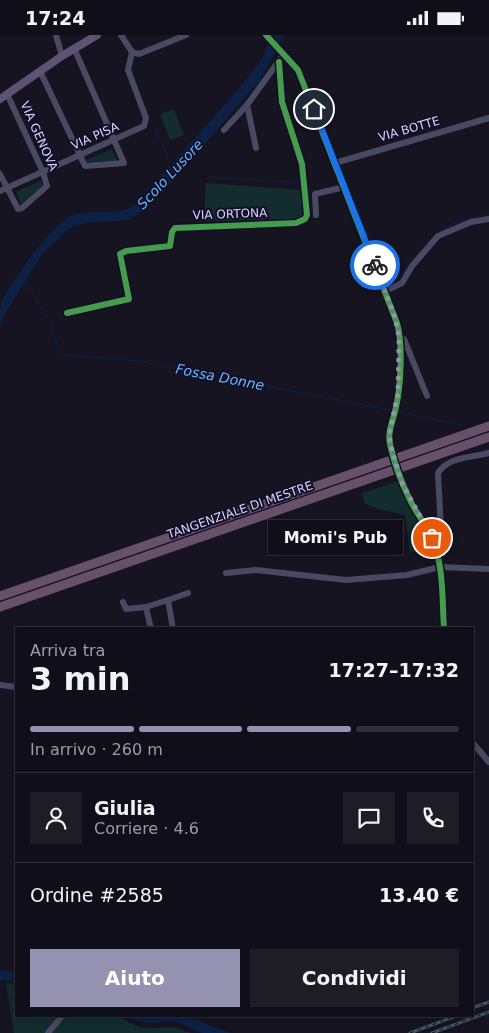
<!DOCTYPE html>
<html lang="it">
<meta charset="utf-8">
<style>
body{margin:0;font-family:"DejaVu Sans",sans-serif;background:#1e1d26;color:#f1f3f6;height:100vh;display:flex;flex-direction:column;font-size:19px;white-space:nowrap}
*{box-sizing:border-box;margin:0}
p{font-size:16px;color:#9c9ca2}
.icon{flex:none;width:28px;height:28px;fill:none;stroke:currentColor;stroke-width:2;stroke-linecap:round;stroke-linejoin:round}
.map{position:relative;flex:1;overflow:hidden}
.details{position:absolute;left:15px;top:592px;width:459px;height:390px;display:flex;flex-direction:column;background:#100f19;border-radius:0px;box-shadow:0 2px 12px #0003,0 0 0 1px #302f38}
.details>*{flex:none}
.pin{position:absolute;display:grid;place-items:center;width:42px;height:42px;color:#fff;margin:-21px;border:2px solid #fff;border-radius:50%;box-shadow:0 1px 5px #0007}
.courier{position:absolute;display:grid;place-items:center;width:50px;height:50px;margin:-25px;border:4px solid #1a73e8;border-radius:50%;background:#fff;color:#222;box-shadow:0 1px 6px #0007}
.bubble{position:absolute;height:35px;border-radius:0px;background:#100f19;box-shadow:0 2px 12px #0003,0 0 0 1px #302f38;font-size:16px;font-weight:600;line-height:35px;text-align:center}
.summary em{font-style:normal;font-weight:600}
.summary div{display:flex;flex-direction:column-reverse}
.summary{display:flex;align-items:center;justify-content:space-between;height:85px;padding:0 15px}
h1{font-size:32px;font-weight:600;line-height:38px}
.bar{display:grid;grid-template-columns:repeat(4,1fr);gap:8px 5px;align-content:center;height:60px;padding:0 15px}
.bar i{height:6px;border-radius:4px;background:#302f38}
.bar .current{background:#9591b1}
.bar p{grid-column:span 4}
.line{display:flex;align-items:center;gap:12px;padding:0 15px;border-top:1px solid #302f38}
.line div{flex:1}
.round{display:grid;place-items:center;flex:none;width:52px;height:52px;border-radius:0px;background:#1e1d26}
.action{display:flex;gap:10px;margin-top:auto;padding:10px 15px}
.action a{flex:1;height:58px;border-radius:0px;background:#9591b1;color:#fff;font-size:20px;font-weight:600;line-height:58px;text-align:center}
.action a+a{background:#1e1d26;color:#f1f3f6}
.status{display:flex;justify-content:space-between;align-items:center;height:35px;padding:0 25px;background:#100f19;direction:ltr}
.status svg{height:14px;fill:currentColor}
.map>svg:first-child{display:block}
.green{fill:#132c2d}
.water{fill:#0d2144}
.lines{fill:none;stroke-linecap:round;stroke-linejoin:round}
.stream{stroke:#0d2144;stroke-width:1}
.minor{stroke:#4a4962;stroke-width:6}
.major{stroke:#5e5373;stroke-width:8}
.highway{stroke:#67516a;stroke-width:9}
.rail-casing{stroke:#43596b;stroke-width:3}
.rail{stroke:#130f26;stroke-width:1;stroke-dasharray:4;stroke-linecap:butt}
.minor-bridge{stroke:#4a4962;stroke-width:6}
.cycleway-casing{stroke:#130f26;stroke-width:9}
.cycleway{stroke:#469c4c;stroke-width:6}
.done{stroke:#9591b1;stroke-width:5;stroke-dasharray:0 9}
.route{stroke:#1a73e8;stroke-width:6}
.labels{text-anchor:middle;stroke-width:4;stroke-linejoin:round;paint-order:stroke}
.street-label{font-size:12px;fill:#d9d4ff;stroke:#130f26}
.water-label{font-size:14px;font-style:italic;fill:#62b6ff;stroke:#130f26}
</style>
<div class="status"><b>17:24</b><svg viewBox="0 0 49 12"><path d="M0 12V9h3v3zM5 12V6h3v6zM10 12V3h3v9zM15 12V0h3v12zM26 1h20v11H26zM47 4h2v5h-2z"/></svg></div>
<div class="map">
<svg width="489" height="998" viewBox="0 0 489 998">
<rect width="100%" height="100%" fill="#161421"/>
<!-- green -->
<g class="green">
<path d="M174,74l10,26 -14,5 -10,-26z"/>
<path d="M112,114l5,12 -30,1 -1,-2z"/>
<path d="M42,145l-2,2 4,3 -23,19 -5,-12z"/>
<path d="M206,148l97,7 3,30 -102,1z"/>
<path d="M398,446c8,24 24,44 33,69l-21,2 -5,-37 -27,-6 -14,-6 -1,-7 -3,-2z"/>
<path d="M6,948l10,1v32h101l24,12 33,-1 17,6h-177z"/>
</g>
<!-- water -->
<g class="water">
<path d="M272,0h12l-24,45 -91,105 -20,21 -20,14 -45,3 -14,5 -27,25 -38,60 -5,13c0,-7 0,-17 1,-23 10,-21 51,-81 73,-88 22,-8 44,4 63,-12l101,-113 23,-30z"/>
<path d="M0,935l16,2v10l-16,-2z"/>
<path d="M126,981h61l43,17h-28l-28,-12 -24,2 -10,-1z"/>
</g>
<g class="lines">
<!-- stream -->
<g class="stream">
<path d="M156,93l12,31"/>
<path d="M339,129l49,120 3,1"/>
<path d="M210,142l90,6"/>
<path d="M25,245l25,42 9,29 5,4 75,6 255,50"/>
<path d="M397,247c6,-6 8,-14 13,-20 23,-28 41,-43 79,-47"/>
<path d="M398,377l63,13"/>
<path d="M483,416l6,-2"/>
<path d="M0,655l16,2"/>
<path d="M473,714l16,19"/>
</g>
<!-- minor -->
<g class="minor">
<path d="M56,0l6,21"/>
<path d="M121,0l11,17 7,2 47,-19"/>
<path d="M266,0l32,35 99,253c6,21 4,61 0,83 -3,13 -9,24 -7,38"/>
<path d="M40,36l45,95 39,-3 -50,-115"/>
<path d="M247,70l9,43"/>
<path d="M224,95l23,-25 37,-51"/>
<path d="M335,128l154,-45"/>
<path d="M0,139l18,35 4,-1 25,-22 -4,-14 -36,-78"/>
<path d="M0,156l144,-65 2,-8 -18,-48 4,-18"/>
<path d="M316,180l-1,-21 29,-7"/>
<path d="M385,256l17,-8 10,-17 26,-30 33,-14 18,-3"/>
<path d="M67,278l62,-14 -9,-45 6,-3 44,-5 2,-14 3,-4 121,-5 9,-4 2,-4 -5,-51 -20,-62 -3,-40"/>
<path d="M399,302l5,2 23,57"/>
<path d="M402,448c9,18 21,36 29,54 13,29 11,61 13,92"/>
<path d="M438,523l4,-4v-5l-4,-76c11,-17 34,-15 51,-20"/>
<path d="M226,538l30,-3 90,10 61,-5 33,-8 49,2"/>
<path d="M123,567l3,7 20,-2 5,22"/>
<path d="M146,572l22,-7"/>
<path d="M173,594l-5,-29 20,-7"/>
<path d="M0,650l16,2"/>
<path d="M472,707l17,20"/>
<path d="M48,998l14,-17"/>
</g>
<!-- major -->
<path class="major" d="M0,64l62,-43 35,-21"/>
<!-- highway -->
<g class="highway">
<path d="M0,561l489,-170"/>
<path d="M0,572l489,-170"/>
</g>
<defs>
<g id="rail">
<path d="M472,973l17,-6"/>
<path d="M410,998l46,-17"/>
<path d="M432,998l57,-21"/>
</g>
</defs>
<!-- rail casing -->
<use href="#rail" class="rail-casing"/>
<!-- rail -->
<use href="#rail" class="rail"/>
<!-- minor-bridge -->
<path class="minor-bridge" d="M390,409l12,39"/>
<defs>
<g id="cycleway">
<path d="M266,0l32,35 99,253c6,21 4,62 -1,84 -2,12 -9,24 -6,37 4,19 12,40 21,58 6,12 15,23 21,36 12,29 10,60 12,91"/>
<path d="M67,278l62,-14 -9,-45 6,-3 44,-5 2,-14 3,-4 121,-5 9,-4 2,-4 -5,-51 -20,-62 -3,-40"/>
</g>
</defs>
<!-- cycleway casing -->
<use href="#cycleway" class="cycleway-casing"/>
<!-- cycleway -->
<use href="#cycleway" class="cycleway"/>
</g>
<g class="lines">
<!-- done -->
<path class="done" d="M375,230l20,52 4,20 -1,57 -8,36v14l12,39 30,55"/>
<!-- route -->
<path class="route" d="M314,74l61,156"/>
</g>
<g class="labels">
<!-- street labels -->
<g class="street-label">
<text transform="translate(409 94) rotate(-16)" y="4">VIA BOTTE</text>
<text transform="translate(39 101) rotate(66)" y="4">VIA GENOVA</text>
<text transform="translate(95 101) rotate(-24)" y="4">VIA PISA</text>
<text transform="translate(230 179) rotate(-2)" y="4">VIA ORTONA</text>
<text transform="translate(240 475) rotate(-19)" y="4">TANGENZIALE DI MESTRE</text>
</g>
<!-- water labels -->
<g class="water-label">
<text transform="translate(170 139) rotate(-47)" y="5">Scolo Lusore</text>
<text transform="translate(220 342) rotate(11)" y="5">Fossa Donne</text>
</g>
</g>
</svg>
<div class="pin" style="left:432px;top:503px;background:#ea580c"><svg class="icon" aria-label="bag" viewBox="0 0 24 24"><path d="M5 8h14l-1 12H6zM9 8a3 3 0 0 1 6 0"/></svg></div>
<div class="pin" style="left:314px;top:74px;background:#1f2937"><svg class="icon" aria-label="home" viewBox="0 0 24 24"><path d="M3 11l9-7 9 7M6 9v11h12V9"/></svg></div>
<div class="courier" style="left:375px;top:230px"><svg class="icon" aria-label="bike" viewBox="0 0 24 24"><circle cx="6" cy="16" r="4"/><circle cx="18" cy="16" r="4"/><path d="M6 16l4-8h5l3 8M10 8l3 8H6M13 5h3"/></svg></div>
<div class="bubble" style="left:268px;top:485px;width:135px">Momi's Pub</div>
<section class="details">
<div class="summary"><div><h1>3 min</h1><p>Arriva tra</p></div><em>17:27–17:32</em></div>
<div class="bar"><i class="current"></i><i class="current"></i><i class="current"></i><i></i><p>In arrivo · 260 m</p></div>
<div class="line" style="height:90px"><a class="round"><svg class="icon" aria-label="person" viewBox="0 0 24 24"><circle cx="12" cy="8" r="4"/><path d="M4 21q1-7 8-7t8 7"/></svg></a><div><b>Giulia</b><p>Corriere · 4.6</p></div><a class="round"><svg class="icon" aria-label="chat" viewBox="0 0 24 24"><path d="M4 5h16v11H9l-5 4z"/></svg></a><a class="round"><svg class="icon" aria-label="phone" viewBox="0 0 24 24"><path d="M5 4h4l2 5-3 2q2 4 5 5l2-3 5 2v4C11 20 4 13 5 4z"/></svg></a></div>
<div class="line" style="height:65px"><div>Ordine #2585</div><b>13.40 €</b></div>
<div class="action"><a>Aiuto</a><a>Condividi</a></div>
</section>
</div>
